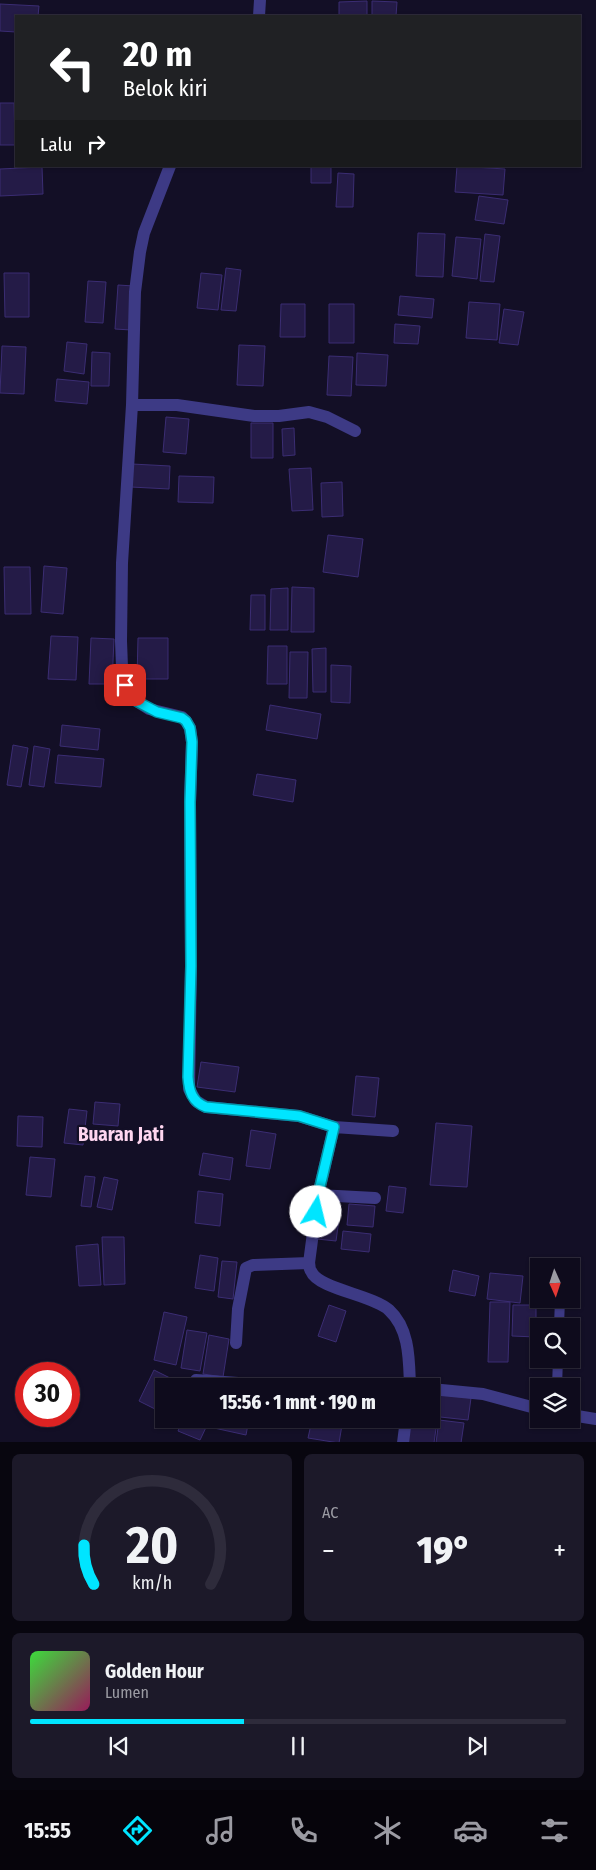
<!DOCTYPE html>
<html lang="id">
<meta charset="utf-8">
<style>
:root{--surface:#0e0b1c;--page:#1c1929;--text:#f1f3f6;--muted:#9b9ba3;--line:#2e2b3b;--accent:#00e5ff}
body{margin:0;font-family:"Fira Sans Condensed",sans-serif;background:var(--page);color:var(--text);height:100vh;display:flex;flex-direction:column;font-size:19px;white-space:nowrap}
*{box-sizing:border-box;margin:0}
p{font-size:16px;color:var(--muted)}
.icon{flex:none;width:28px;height:28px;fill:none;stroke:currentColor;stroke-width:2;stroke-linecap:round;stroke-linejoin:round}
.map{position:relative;height:1442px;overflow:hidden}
.side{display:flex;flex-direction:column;gap:12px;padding:12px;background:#08060f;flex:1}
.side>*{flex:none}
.top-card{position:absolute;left:15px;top:15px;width:566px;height:152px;border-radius:0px;box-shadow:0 1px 4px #0004,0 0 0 1px var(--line);background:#202124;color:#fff;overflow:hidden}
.needle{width:32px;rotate:177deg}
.tools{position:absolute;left:530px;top:1258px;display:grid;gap:10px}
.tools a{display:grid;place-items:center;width:50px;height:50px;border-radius:0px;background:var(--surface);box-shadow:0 1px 4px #0004,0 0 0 1px var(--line);font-size:25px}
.speed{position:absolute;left:15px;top:1362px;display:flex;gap:10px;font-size:25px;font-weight:700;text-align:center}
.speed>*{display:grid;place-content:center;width:65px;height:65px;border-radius:50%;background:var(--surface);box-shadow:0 1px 4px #0004,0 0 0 1px var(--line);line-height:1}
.speed .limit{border:8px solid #d22;background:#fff;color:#111}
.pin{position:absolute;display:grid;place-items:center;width:42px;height:42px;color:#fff;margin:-21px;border-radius:10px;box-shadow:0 2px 8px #0006}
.me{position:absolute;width:55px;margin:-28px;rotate:9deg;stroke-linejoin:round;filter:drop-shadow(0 0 4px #0008)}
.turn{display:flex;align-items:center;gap:18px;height:105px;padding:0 25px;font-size:22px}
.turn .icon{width:65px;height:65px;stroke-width:2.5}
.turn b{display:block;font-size:35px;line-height:42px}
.then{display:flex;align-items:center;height:48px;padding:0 25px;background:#0003;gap:10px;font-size:19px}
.big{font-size:38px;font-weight:800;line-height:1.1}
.side .card{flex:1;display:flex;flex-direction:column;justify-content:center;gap:8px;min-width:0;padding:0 18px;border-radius:8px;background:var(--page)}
.side .dial{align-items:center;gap:0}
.dial svg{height:130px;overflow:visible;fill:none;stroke:var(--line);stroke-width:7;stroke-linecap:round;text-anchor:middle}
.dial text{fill:var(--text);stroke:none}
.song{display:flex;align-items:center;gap:15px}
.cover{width:60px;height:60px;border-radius:8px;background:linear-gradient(135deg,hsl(120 70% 55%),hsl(330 70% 35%))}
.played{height:5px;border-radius:2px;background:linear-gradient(90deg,var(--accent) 40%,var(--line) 40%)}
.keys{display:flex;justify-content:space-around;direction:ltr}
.heat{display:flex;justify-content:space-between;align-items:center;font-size:28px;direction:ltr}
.side .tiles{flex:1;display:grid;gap:12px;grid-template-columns:1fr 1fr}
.card:last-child{grid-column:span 2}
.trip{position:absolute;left:155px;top:1378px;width:285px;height:50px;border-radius:0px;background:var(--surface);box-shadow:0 1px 4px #0004,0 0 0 1px var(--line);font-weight:800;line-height:50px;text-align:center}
.tab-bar{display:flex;height:80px;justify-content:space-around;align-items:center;background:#06040b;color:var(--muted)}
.tab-bar .icon{width:35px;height:35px}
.tab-bar .on{color:var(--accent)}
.tab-bar b{font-size:22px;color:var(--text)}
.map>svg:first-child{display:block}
</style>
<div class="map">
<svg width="596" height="1443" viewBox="0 0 596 1443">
<rect width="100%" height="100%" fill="#130f26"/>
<!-- building -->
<path fill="#241b47" stroke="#3b2d73" d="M367 1V16H339V2Z
M372 1 397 2 396 16H372Z
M0 4 39 6 38 16H16V32L0 31Z
M0 103H14L15 145H0Z
M311 166H331V183H311Z
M457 166 505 169 503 195 455 192Z
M42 167 43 194 0 196V169Z
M338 173 354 174 353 207H336Z
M479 196 508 200 504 224 475 220Z
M418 233 445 234 443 277 416 276Z
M485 234 500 236 494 282 480 281Z
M456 237 481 239 477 279 452 276Z
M226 268 241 270 236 311 221 310Z
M4 273H29V317H5Z
M201 273 222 275 218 310 197 308Z
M88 281 106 282 103 323 85 322Z
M118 285 134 286 131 330 115 329Z
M400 296 434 299 432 318 398 315Z
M469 302 500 304 497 340 466 338Z
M281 304H305V337H280Z
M329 304H354V343H329Z
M504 309 524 312 518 345 499 343Z
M395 324 420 326 418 344 394 343Z
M67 342 87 344 84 374 64 371Z
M239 345 265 346 263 386 237 385Z
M2 346 26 347 24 394 0 393Z
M92 352 110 353 109 386H91Z
M357 353 388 355 386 386 356 385Z
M329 356 353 357 351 396 327 395Z
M57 379 89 382 87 404 55 401Z
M166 417 189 419 186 454 163 452Z
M251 423H273V458H251Z
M294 428 295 455 283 456 282 429Z
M132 464 170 466 169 489 131 487Z
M311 468 313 510 292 511 289 469Z
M179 476 214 477 213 503 178 502Z
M342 482 343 516 322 517 321 483Z
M328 535 363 539 358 577 323 572Z
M44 566 67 568 63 614 41 612Z
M4 567H30L31 614H5Z
M292 587 314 588V632H291Z
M288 588V630H270L271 589Z
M251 595H265V630H250Z
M51 636 78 637 76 680 48 679Z
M91 638 114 639 112 684H89Z
M138 638H168V679H137Z
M268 646H287V684H267Z
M326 648V692H313L312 649Z
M290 652H308L307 698H289Z
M331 665 351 666 350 703 331 702Z
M270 705 321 714 317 739 266 730Z
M62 725 100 729 98 750 60 746Z
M13 745 28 748 21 787 7 785Z
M34 746 50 749 44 787 29 785Z
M58 755 104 759 101 787 55 783Z
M257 774 296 780 293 802 253 795Z
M201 1062 239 1067 235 1092 197 1087Z
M356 1076 379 1078 375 1117 352 1115Z
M95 1102 120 1104 118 1126 93 1124Z
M69 1109 87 1111 83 1145 64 1143Z
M18 1116 43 1117 42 1147 17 1146Z
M436 1123 472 1126 467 1187 430 1185Z
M251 1130 276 1134 270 1169 246 1166Z
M203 1153 233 1158 230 1180 199 1175Z
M30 1157 55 1159 51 1197 26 1195Z
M85 1176 95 1177 91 1207 81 1206Z
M104 1177 118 1180 112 1210 97 1207Z
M389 1186 406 1188 403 1213 386 1211Z
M198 1191 223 1194 220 1226 195 1223Z
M349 1204 375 1206 373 1227 347 1225Z
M321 1210 340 1212 336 1241 317 1239Z
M343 1231 371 1234 369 1252 341 1249Z
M102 1237H124L125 1284 104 1285Z
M98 1244 101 1285 79 1286 76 1246Z
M200 1255 218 1258 214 1291 195 1288Z
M222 1261 237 1262 233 1299 218 1297Z
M453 1270 479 1276 475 1296 449 1291Z
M490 1273 523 1276 520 1303 487 1299Z
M490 1302H510L508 1362H488Z
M329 1305 346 1311 336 1342 318 1336Z
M513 1305H536V1337L512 1336Z
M164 1312 187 1317 176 1365 154 1360Z
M187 1330 207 1333 200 1371 181 1368Z
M209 1335 229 1339 223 1377 203 1374Z
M154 1370 176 1381 173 1386H164V1406L161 1412 139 1401Z
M433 1394 471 1398 468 1420 431 1416Z
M183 1419H210L200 1440 178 1431Z
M216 1419H249L246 1435 214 1428Z
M320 1419H349L348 1424Z
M359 1419H386V1423Z
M409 1419 437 1421 434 1443H406Z
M312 1420 342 1425 339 1443 308 1438Z
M439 1420 464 1423 461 1443H436Z"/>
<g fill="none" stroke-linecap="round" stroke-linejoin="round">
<!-- lane -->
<path stroke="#3d3a85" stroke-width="10" d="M559 1326 560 1299
M557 1386 558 1359"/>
<!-- street -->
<path stroke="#3d3a85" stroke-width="12" d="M259 16 260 0
M170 166 144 233 140 252 135 292 132 405 122 563 121 641 122 667 125 685 130 697 149 709 182 717 186 721 190 728 192 742 190 803 191 967 189 1089 196 1101 206 1107 299 1116 334 1127 393 1131
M132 405H177L254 416H279L309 412 327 417 355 431
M334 1127 318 1195 309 1263C310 1266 309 1269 311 1271 318 1289 373 1295 389 1310 410 1329 409 1361 410 1386
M318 1195 375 1198
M236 1343 238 1309 246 1268 253 1265 309 1263
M196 1380 282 1386
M431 1389 483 1394 539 1409
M571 1415 596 1419
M403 1443 406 1419"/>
</g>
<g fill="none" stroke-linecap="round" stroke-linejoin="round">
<!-- route casing -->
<g stroke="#0095a6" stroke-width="12">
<path id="route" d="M125 685 130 697 138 702 157 712 182 718 186 721 190 728 192 742 190 802 191 966 188 1077C189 1091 192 1102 206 1107L299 1116 334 1127 318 1195 316 1212"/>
</g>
<!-- route -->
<use href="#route" stroke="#00e5ff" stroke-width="9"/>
</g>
<g text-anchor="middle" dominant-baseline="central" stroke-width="4.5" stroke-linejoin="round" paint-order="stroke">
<!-- quarter labels -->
<g font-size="19" font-weight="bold" fill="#ffd6f0" stroke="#130f26">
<text x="121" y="1134">Buaran Jati</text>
</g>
</g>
</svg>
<div class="tools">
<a><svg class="needle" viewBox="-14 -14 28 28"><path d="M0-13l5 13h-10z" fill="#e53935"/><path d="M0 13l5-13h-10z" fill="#9b9ba3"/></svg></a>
<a><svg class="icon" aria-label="search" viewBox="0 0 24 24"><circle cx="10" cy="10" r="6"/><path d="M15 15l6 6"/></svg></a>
<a><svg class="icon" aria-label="layers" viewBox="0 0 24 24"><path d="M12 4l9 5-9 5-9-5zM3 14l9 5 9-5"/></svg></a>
</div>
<div class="speed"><div class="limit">30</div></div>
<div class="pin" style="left:125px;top:685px;background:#d93025"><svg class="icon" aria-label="arrive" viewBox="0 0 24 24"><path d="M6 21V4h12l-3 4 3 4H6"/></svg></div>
<svg class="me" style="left:316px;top:1212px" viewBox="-20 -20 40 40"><circle r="19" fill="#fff"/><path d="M0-13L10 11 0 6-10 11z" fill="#00e5ff"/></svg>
<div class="trip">15:56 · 1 mnt · 190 m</div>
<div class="top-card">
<div class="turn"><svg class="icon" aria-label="left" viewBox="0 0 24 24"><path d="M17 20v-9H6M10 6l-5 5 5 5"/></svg><div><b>20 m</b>Belok kiri</div></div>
<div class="then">Lalu<svg class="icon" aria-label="right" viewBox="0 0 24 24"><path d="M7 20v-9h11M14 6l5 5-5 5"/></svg></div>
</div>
</div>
<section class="side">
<div class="tiles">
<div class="card dial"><svg viewBox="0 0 100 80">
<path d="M14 69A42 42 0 1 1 86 69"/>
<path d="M14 69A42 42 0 0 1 8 45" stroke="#00e5ff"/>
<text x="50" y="56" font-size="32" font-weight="700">20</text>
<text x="50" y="72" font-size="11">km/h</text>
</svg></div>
<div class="card"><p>AC</p>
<div class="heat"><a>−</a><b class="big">19°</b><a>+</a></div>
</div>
<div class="card">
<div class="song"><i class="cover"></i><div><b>Golden Hour</b><p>Lumen</p></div></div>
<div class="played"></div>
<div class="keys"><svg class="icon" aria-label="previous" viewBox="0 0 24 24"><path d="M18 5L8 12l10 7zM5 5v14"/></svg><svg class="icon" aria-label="pause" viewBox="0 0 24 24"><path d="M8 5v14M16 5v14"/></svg><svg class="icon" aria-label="next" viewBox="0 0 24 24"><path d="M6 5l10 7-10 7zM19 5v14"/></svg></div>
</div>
</div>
</section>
<nav class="tab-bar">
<b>15:55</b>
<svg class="icon on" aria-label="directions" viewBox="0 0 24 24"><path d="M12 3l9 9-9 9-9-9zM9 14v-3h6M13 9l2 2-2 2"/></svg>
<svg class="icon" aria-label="music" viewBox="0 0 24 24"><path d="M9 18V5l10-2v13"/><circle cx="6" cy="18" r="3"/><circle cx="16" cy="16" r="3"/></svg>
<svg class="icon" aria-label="phone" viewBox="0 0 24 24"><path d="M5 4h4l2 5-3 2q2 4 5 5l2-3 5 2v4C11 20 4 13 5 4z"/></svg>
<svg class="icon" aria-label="climate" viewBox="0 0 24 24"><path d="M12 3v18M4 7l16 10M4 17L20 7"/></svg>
<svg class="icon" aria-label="car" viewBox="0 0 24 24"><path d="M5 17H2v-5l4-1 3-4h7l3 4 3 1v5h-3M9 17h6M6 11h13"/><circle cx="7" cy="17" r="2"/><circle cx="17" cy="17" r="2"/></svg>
<svg class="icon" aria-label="filters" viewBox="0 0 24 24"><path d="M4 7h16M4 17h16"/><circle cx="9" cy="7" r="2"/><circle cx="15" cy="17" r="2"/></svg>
</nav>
